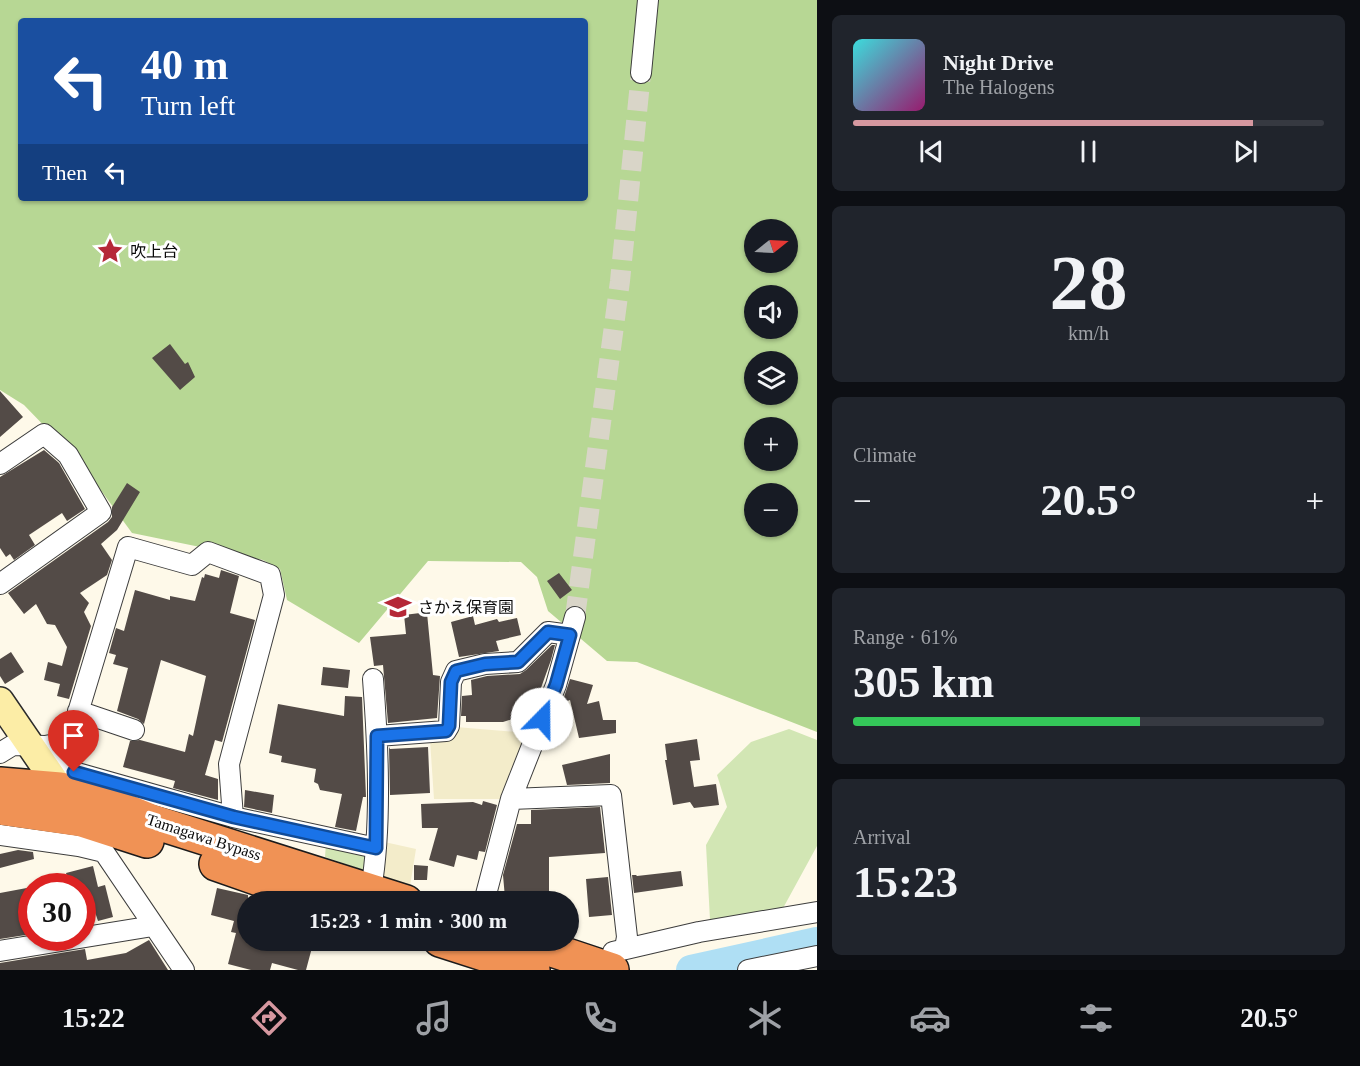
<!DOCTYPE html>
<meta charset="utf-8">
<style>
:root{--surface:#171b24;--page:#20242c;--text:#f1f3f6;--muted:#9ea1a6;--line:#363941;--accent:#d698a0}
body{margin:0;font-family:"Times New Roman","Noto Sans JP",serif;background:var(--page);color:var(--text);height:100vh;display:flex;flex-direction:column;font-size:22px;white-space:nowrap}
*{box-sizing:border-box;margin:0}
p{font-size:20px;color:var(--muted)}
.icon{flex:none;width:33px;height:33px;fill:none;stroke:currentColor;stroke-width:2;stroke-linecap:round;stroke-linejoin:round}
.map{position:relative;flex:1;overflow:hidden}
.drawer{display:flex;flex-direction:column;gap:15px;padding:15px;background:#0d0f14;width:543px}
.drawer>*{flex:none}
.banner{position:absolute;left:18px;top:18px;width:570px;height:183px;border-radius:6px;box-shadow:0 2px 4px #0004;background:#1a4fa0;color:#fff;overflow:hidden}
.needle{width:39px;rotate:72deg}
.buttons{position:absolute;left:744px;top:219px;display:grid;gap:12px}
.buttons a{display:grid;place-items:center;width:54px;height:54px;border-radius:50%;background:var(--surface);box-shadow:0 2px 4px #0004;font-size:30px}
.speed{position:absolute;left:18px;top:873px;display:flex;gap:12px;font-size:30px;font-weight:700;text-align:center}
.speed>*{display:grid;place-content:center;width:78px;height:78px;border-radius:50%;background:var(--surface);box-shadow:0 2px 4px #0004;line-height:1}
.speed .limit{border:9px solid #d22;background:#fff;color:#111}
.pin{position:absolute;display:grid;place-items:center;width:51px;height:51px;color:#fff;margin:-62px -26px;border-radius:50% 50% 50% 0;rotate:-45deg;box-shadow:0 0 6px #0007}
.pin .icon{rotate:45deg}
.me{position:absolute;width:66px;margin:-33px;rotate:22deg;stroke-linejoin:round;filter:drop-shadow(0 0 4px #0008)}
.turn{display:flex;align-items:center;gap:21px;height:126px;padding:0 24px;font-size:27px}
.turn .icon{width:78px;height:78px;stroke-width:2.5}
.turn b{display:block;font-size:42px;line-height:51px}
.then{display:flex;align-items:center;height:57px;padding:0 24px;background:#0003;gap:12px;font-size:22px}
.big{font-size:45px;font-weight:700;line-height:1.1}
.drawer .tile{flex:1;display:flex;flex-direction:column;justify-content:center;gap:9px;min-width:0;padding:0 21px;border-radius:9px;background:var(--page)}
.drawer .dial{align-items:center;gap:0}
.dial b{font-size:78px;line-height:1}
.song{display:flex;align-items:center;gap:18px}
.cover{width:72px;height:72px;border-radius:9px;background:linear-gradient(135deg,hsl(180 70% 55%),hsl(320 70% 35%))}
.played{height:6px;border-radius:3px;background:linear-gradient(90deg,var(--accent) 85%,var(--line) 85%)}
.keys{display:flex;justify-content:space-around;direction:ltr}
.heat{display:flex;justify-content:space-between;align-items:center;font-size:33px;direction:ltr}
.charge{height:9px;border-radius:4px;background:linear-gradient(90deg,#34c759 61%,var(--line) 0)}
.trip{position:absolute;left:237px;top:891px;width:342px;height:60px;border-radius:30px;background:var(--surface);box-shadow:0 2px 4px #0004;font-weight:700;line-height:60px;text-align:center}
.tab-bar{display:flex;height:96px;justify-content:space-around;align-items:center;background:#090b0e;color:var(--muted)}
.tab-bar .icon{width:42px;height:42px}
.tab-bar .selected{color:var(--accent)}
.tab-bar b{font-size:27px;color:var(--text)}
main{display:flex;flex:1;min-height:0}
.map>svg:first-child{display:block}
</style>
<main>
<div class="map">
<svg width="817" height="970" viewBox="0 0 817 970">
<rect width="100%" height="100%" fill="#fef9e9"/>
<!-- farmland -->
<path fill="#f3ecca" d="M456 727 530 733 506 799H434L430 740Z
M380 841 416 849 410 886 377 874Z"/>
<!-- green -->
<path fill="#d2e6b4" d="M789 729 817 740V846L782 910 710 920 706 845 727 807 717 775 751 742Z
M326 843 370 852 366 871 325 857Z"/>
<!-- forest -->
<path fill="#b7d794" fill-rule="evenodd" d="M0 0H817V732L637 662 607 661 548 611 537 577 521 562 428 561 359 643 287 600 280 569 263 560 132 533 84 467 24 405 0 390ZM21 21H585V198H21ZM754 230H788V262H754ZM754 296H788V328H754ZM754 362H788V394H754ZM754 428H788V460H754ZM754 494H788V526H754Z"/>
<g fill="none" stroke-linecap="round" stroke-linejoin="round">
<!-- river -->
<path stroke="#afdff4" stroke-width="30" d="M691 970 817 942"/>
</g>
<!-- building -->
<path fill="#534b47" d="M170 344 185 364 188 362 195 377 180 390 152 358Z
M0 391 23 417 0 437Z
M44 450 59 463 85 509 67 521 62 513 29 535 35 545 14 560 10 554 6 557 0 548V477Z
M127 483 140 492 117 530 101 544 112 560 107 575 80 593 89 603 84 612 91 626 69 699 57 696 60 684 44 680 48 662 62 666 67 647 55 625 47 624 36 604 24 614 8 593 108 522 112 517V507Z
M221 570 239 576 230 613 255 620 222 742 215 740 205 775 218 779V800L173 788 175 781 123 767 130 741 140 740 185 752 189 734 193 736 206 676 161 660 144 724 138 719 117 711 128 668 113 664 116 655 109 653 116 628 124 631 135 590 170 600V596L195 601 202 577 204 578 205 574 219 578Z
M559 573 572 590 560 599 547 581Z
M420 613 421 615 427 613 433 675 440 676 437 718 388 723 383 665 374 666 370 637 406 634 404 615Z
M473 616 475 625 497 619 499 622 517 618 521 635 496 641 499 651 459 657 451 622Z
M552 645H555L551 660 532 713 503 722H466V716H461L462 696 472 695 471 680 487 676 520 674 526 670Z
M11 652 24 672 5 684 0 676V659Z
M323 667 350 670 348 688 321 685Z
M570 679 593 685 587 704 599 701 603 720H616V733L579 738 570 700 562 703Z
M345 696 362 697 366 797H363L356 831 335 827 342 794 320 790 318 784 314 782 316 769 281 762 282 756 269 753 278 704 344 716Z
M697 739 700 760 690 761 694 787 716 784 719 805 694 808 690 802 673 805 665 760H667L665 744Z
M389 747 390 749 428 747 430 793 390 795Z
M610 754V783L567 785 562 765Z
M245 790 274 795 272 813 244 807Z
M483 801 497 805 485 852 479 851 477 860 457 855 454 867 429 860 438 828H422L421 804 473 802 482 805Z
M600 807 605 853 549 857V902H512V898H505L503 875 517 824H531V810Z
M18 850 33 852 34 859 0 868V854Z
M414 865 428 866 427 880H414Z
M93 866 98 887 105 885 113 917 98 921 95 912 82 915V886H70L66 873Z
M681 871 683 886 634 893 632 875H636L637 876Z
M608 877 612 915 589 917 586 879Z
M32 887V934L0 939V893Z
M217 888 248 895V942L282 951 285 940H314L306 970H298L272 963 270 970H251L228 964 236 933 231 932 234 921 211 915Z
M149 940 168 970H0V963L85 949 87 960 126 953Z"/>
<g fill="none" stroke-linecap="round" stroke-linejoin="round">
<!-- street-tunnel -->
<path stroke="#d9d5c8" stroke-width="20" stroke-dasharray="20 10" stroke-linecap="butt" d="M575 617 620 281 641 73"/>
<!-- street casing -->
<g stroke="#3d3d3d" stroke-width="22">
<path id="street" d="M641 73 648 0
M0 464 44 434 68 455 101 512 0 584
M78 711 134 730
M377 736 446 731 449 726 451 682 456 671 485 664 518 662 548 632 570 635
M61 743 62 758 74 772 233 817 376 848
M0 753 13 745 45 746 61 743 73 729 128 547 192 565 208 552 270 575 274 595 229 764 233 817
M511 799 611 795 627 937 625 948
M83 821 184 970
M0 835 79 846 104 852
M371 890C382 824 378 745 373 679
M484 902 511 799 556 685 575 617
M0 951 153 926
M613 952 699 932 817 912
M748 970 817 956"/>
</g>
<!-- secondary casing -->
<g stroke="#2c2c2c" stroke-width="30">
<path id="secondary" d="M0 701 69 802"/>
</g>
<!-- highway casing -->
<g stroke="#1b1b1b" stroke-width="36">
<path id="highway" d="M0 784 60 789 100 800 151 821 406 902
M0 808 82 820 147 841
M216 864 325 902
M440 940 533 970
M522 940 612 970"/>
</g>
<!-- street -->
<use href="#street" stroke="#fff" stroke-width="20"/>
<!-- secondary -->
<use href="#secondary" stroke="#fceda6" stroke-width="27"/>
<!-- highway -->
<use href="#highway" stroke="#f09255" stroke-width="33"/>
</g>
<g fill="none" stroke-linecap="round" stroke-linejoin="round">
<!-- route casing -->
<g stroke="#114b97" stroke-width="15">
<path id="route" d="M74 772 234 817 376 848 377 736 446 731 449 726 451 682 456 671 485 664 518 662 548 632 570 635 556 685 542 719"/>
</g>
<!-- route -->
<use href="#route" stroke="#1a73e8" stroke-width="10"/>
</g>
<!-- icons -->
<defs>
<g id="sight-bare" transform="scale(2.07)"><path d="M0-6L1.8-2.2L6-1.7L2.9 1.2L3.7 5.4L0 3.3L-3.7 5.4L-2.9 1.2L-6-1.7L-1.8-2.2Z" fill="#b52838" stroke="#fff" stroke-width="2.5" paint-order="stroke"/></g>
<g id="school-bare" transform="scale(2.07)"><path d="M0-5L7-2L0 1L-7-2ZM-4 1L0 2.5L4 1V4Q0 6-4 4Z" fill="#b52838" stroke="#fff" stroke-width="2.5" paint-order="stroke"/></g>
</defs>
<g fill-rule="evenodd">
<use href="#sight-bare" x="110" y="251"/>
<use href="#school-bare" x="398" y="607"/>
</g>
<g text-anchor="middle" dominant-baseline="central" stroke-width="6" stroke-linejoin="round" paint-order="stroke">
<!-- poi labels -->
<g font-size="16" fill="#0a0a0a" stroke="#fff" text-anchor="start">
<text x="130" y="251">吹上台</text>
<text x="418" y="607">さかえ保育園</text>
</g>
<!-- street labels -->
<g font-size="16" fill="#0a0a0a" stroke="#fff">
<text transform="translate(204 837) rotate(18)">Tamagawa Bypass</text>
</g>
</g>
</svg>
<div class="buttons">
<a><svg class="needle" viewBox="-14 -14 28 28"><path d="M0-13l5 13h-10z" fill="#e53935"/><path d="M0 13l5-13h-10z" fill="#9ea1a6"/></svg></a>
<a><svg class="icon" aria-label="sound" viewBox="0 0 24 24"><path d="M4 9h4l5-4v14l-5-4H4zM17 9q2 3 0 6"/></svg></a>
<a><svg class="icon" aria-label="layers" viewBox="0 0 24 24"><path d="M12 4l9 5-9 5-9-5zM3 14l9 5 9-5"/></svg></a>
<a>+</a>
<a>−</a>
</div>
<div class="speed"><div class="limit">30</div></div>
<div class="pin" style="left:74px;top:772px;background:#d93025"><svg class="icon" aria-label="arrive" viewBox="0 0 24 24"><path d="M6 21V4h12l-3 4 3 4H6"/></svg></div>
<svg class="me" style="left:542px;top:719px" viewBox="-20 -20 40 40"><circle r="19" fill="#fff"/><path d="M0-13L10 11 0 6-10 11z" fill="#1a73e8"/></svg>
<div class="trip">15:23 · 1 min · 300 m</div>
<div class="banner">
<div class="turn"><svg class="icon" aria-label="left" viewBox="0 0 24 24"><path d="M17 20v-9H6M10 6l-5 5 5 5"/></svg><div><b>40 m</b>Turn left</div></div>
<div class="then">Then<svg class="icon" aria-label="left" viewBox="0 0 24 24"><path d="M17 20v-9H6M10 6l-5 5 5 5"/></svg></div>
</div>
</div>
<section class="drawer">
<div class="tile">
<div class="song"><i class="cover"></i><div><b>Night Drive</b><p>The Halogens</p></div></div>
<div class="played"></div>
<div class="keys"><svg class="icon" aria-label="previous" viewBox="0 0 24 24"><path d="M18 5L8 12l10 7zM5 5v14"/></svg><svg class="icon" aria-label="pause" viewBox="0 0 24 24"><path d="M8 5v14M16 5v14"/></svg><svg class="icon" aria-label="next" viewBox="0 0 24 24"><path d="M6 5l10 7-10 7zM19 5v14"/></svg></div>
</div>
<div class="tile dial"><b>28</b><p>km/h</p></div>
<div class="tile"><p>Climate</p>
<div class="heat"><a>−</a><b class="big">20.5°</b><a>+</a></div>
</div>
<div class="tile"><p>Range · 61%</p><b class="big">305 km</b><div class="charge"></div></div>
<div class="tile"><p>Arrival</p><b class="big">15:23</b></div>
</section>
</main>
<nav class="tab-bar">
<b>15:22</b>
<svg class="icon selected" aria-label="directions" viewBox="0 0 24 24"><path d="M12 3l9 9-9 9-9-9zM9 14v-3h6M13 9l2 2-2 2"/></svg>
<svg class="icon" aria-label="music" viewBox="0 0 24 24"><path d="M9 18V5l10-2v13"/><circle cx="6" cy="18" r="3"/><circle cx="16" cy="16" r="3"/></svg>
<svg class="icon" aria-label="phone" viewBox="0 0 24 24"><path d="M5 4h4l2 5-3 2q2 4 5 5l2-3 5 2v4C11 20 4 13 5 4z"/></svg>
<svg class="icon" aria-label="climate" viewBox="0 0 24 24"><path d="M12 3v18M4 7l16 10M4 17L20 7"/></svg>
<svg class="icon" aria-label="car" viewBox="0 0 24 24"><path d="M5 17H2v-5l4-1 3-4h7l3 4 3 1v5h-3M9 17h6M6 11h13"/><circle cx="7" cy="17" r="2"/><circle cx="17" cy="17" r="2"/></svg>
<svg class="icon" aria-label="filters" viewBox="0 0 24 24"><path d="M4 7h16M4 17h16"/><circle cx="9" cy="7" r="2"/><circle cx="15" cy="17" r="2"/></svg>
<b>20.5°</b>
</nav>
